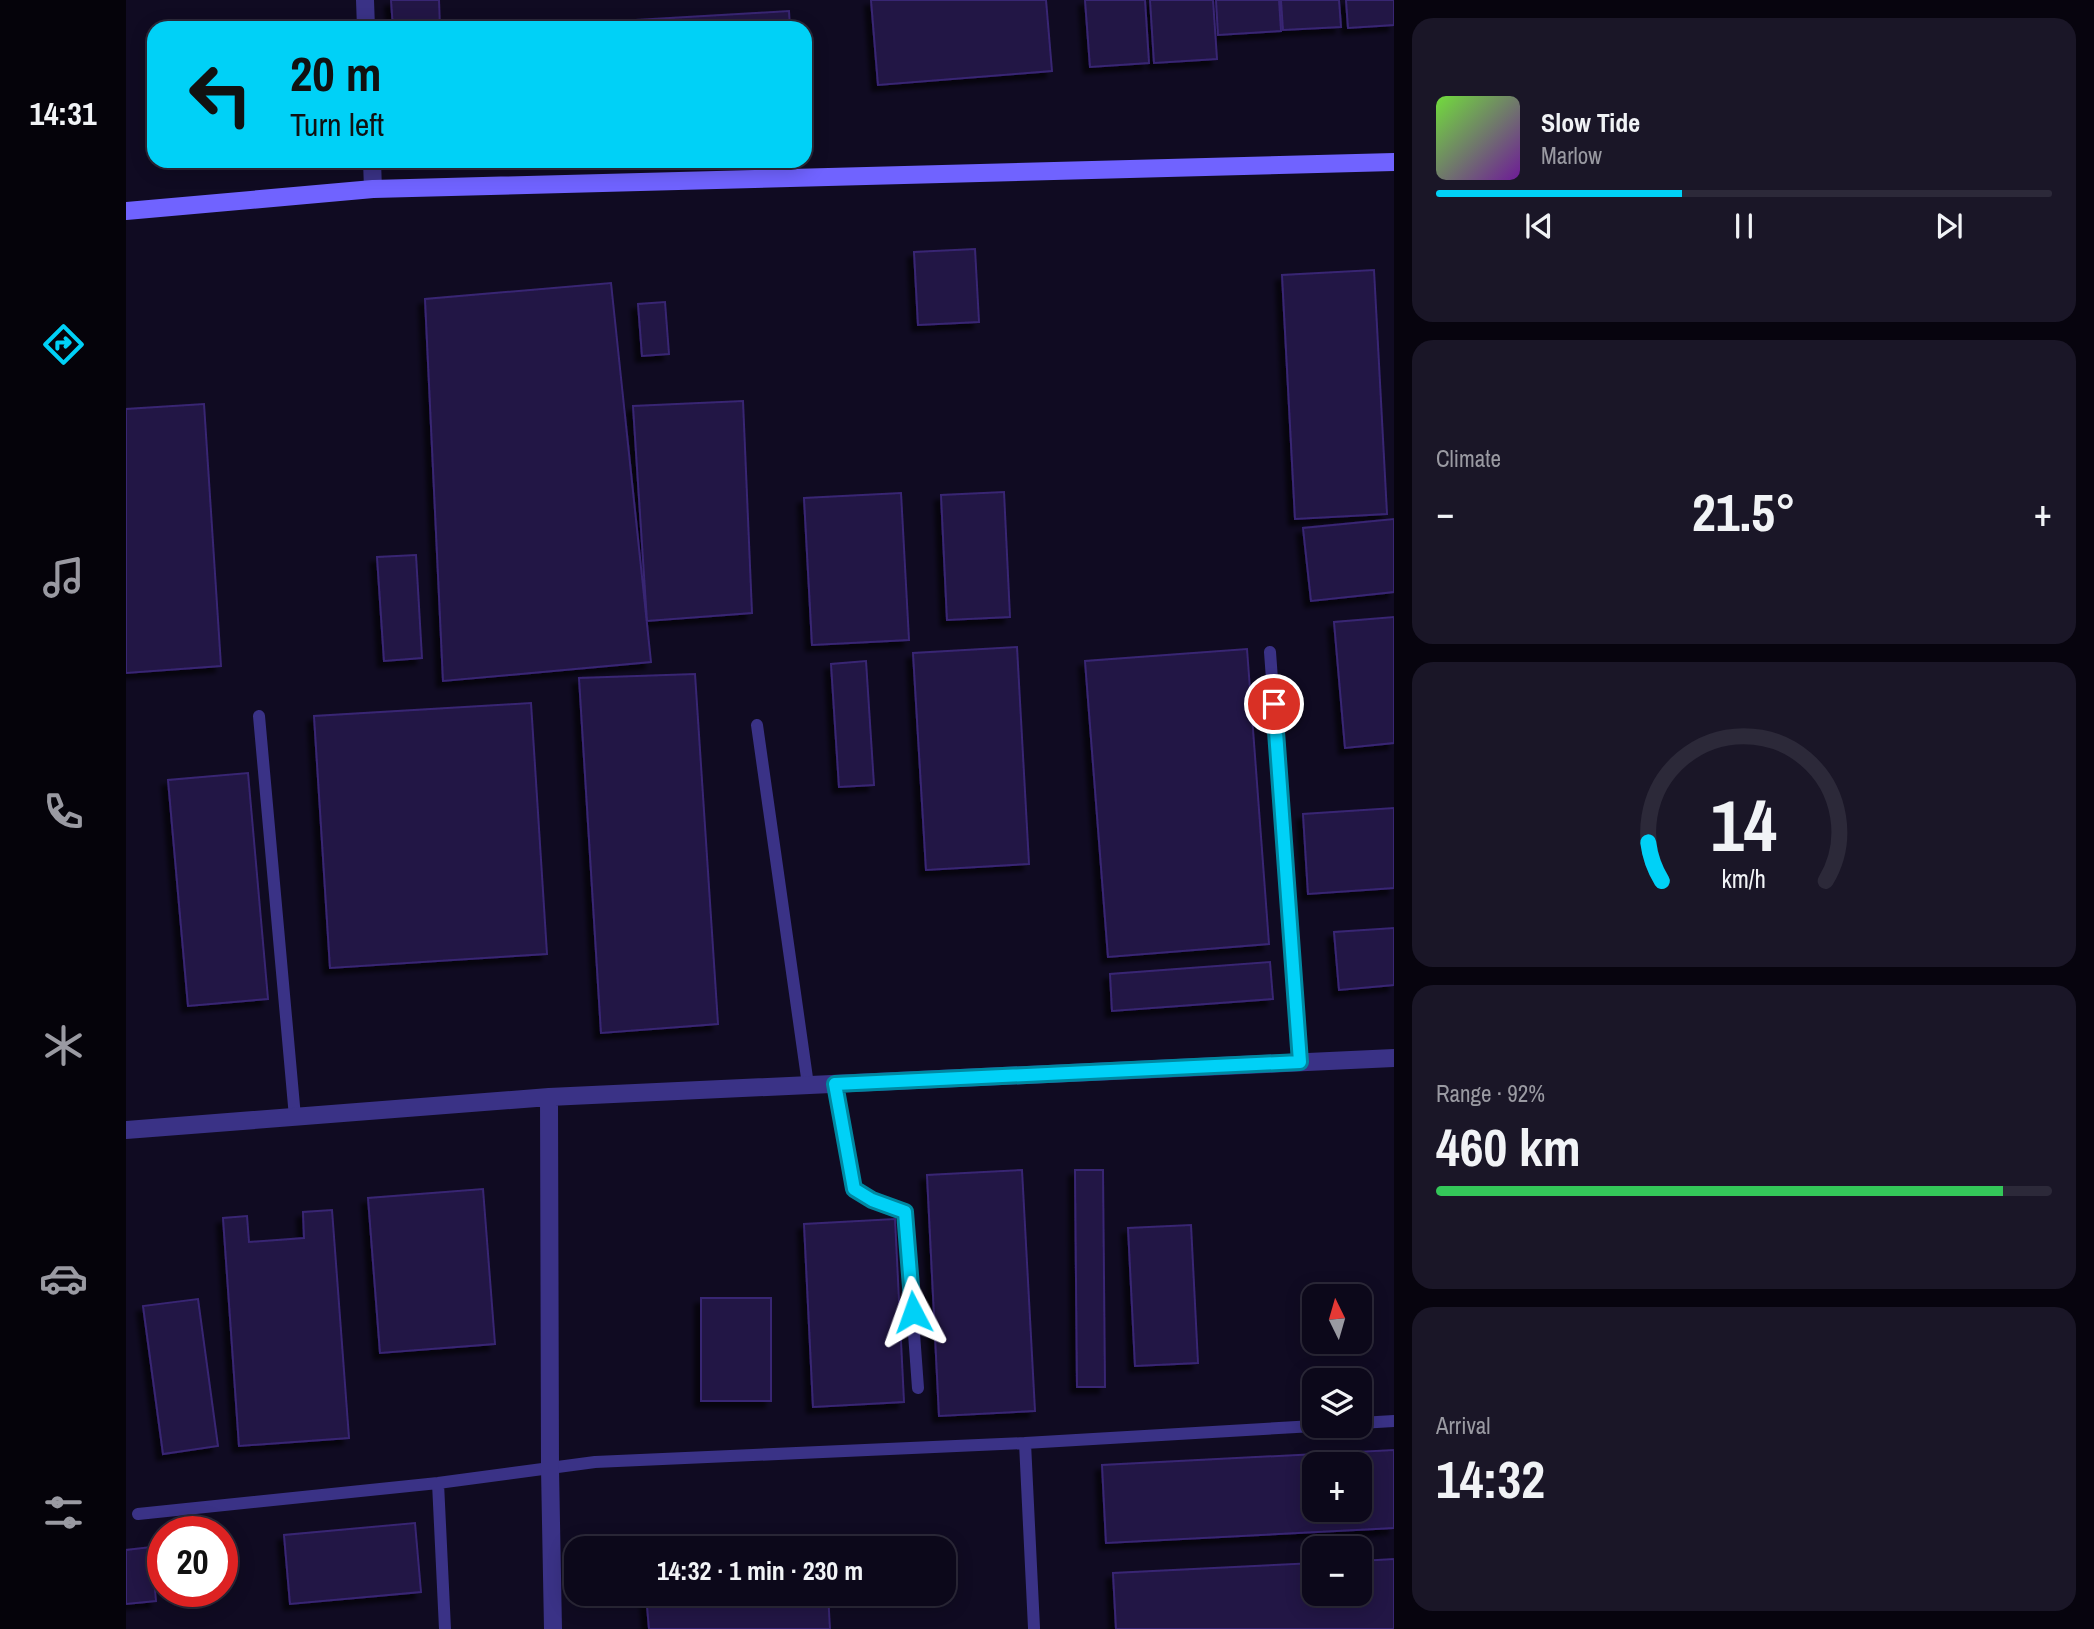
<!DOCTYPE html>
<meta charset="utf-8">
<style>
:root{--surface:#0c081a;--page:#1a1627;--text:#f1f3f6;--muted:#9a9aa2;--line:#2c2939;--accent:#00d1f7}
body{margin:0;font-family:"Archivo Narrow",sans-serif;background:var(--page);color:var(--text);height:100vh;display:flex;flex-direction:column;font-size:26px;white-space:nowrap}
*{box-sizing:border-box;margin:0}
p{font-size:23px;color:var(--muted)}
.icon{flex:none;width:38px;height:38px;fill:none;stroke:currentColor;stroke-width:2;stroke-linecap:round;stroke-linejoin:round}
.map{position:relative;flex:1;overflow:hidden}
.panel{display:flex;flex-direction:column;gap:18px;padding:18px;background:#07040e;width:700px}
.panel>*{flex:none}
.guide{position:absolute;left:21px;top:21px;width:665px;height:147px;border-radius:21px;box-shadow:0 4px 18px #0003,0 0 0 2px var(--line);background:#00d1f7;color:#111;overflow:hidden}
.needle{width:46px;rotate:355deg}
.tools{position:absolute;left:1176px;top:1284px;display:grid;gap:14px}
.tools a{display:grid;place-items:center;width:70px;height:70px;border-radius:14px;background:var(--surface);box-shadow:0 4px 18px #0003,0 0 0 2px var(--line);font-size:35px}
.speed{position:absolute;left:21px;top:1516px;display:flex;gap:14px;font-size:35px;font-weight:700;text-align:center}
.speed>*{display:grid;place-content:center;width:91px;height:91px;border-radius:50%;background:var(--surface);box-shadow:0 4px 18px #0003,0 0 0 2px var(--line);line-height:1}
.speed .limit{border:10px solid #d22;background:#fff;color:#111}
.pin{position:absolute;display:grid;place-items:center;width:60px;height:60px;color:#fff;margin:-30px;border:4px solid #fff;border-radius:50%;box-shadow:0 2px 7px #0007}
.me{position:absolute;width:77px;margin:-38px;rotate:356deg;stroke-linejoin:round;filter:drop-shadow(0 0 5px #0008)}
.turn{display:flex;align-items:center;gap:24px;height:147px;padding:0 28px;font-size:32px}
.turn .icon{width:91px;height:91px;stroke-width:2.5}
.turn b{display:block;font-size:49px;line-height:60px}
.big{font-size:52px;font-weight:800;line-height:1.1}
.panel .card{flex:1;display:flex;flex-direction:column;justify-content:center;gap:10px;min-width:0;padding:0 24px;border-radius:21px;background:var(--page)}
.panel .dial{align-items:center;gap:0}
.dial svg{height:182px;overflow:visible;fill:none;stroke:var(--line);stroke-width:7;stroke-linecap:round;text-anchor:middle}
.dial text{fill:var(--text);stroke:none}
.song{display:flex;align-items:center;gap:21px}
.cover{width:84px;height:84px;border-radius:10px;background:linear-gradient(135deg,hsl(100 70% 55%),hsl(280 70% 35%))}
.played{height:7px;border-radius:4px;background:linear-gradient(90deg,var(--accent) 40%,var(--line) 40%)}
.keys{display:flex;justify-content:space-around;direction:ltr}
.heat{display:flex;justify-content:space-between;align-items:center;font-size:38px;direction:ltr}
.charge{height:10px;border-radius:5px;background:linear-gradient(90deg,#34c759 92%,var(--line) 0)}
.trip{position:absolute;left:438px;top:1536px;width:392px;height:70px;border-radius:21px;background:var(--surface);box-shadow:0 4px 18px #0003,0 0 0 2px var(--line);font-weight:800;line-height:70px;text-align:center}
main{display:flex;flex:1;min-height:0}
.tabs{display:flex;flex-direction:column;width:126px;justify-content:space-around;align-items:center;background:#05030a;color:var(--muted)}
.tabs .icon{width:49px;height:49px}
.tabs .on{color:var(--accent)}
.tabs b{font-size:32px;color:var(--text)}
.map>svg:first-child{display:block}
</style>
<main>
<nav class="tabs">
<b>14:31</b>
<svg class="icon on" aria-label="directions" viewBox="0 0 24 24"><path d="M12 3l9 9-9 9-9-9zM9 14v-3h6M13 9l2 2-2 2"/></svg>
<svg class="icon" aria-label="music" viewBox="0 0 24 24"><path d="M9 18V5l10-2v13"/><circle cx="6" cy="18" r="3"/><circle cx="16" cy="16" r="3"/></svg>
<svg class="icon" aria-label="phone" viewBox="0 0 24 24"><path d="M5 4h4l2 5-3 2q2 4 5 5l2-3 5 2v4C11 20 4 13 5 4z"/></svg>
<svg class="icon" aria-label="climate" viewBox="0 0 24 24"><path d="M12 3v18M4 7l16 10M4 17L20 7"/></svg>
<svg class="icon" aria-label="car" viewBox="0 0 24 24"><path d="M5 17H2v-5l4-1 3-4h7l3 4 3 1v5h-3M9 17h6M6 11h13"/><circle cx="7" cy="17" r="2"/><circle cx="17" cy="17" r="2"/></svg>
<svg class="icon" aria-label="filters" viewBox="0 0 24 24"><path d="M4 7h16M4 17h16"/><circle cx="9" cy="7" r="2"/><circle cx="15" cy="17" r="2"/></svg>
</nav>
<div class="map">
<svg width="1268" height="1629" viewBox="0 0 1268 1629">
<defs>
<filter id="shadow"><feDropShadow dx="-6" dy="6" stdDeviation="2" flood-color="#0009"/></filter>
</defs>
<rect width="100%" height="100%" fill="#100b22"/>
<!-- building -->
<path fill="#221645" stroke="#392573" stroke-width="2" fill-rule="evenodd" filter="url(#shadow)" d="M265 0H313L314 28H267Z
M745 0H920L926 71 752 85Z
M959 0H1019L1023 63 964 67Z
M1024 0H1087L1091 59 1028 63Z
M1090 0H1153L1155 31 1092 35Z
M1155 0H1213L1215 27 1157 30Z
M1220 0H1268V25L1222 28Z
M663 11 664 28H510V20Z
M849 249 853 322 792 325 788 252Z
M1248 270 1261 514 1169 519 1156 275Z
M485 283 525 662 317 681 299 299Z
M539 302 543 354 516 356 512 304Z
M617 401 626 613 521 621 507 406Z
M78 404 95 666 0 673V409Z
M878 492 884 617 821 620 815 495Z
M775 493 783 640 686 645 678 498Z
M1268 519V592L1185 601 1177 528Z
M290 555 296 658 258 661 251 557Z
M1268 617V743L1219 748 1208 622Z
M891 647 903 864 800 870 787 653Z
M1121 649 1143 944 982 957 959 661Z
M740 661 748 785 713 787 705 664Z
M569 674 592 1024 475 1033 453 678Z
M405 703 421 954 204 968 188 716Z
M122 773 142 999 62 1006 42 780Z
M1268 808V888L1182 894 1177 814Z
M1268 928V985L1213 990 1208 932Z
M1144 962 1147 999 986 1011 984 974Z
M896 1170 909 1411 813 1416 801 1175Z
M949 1170H977L979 1387H951Z
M357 1189 369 1344 254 1353 242 1198Z
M206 1210 223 1438 113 1446 97 1218 121 1216 123 1242 178 1238 177 1212Z
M769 1219 778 1402 687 1407 678 1224Z
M1065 1225 1072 1363 1009 1366 1002 1228Z
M575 1298H645V1401H575Z
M72 1299 92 1446 37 1454 17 1306Z
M1268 1450V1528L980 1543 976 1465ZM1188 1465H1234V1510H1188Z
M289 1523 295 1592 164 1604 158 1535Z
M25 1547 30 1601 0 1604V1550Z
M1268 1559V1629H990L987 1573 1188 1563V1594H1234V1561Z
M520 1594H702L704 1629H523Z"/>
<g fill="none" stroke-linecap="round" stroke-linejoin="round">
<!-- lane -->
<path stroke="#3a3286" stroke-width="12" d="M1144 652 1174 1062
M133 716 169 1117
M631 725 682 1085
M709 1084 728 1189 746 1200 779 1211 792 1388
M1234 1423 1268 1421
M899 1443 908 1628
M312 1483 319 1629
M12 1514 312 1483 469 1462 899 1443 1188 1426"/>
<!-- street -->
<path stroke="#3a3286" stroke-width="18" d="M239 0 240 28
M246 161 247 189
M423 1097 424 1469 427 1629
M0 1130 423 1097 1268 1058"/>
<!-- secondary -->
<path stroke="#7063ff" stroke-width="18" d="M0 211 247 189 1268 162"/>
</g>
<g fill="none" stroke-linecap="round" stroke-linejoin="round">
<!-- route casing -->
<g stroke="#0088a1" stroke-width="18">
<path id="route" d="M787 1312 779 1212 746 1200 728 1189 709 1084 1174 1062 1148 704"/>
</g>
<!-- route -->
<use href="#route" stroke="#00d1f7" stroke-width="12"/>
</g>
</svg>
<div class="tools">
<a><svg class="needle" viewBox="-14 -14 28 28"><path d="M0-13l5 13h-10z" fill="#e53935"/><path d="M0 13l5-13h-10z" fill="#9a9aa2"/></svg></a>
<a><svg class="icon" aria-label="layers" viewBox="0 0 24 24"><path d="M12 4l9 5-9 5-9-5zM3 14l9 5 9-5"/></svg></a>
<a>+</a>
<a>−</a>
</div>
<div class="speed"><div class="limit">20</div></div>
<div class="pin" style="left:1148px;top:704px;background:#d93025"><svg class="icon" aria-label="arrive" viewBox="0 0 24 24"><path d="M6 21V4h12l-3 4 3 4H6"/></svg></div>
<svg class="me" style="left:787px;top:1312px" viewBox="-20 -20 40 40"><path d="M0-17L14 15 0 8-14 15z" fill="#00d1f7" stroke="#fff" stroke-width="4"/></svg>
<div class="trip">14:32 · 1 min · 230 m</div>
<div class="guide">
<div class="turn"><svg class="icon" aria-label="left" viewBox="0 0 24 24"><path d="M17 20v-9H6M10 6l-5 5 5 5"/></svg><div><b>20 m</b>Turn left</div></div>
</div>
</div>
<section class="panel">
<div class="card">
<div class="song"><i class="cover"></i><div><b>Slow Tide</b><p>Marlow</p></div></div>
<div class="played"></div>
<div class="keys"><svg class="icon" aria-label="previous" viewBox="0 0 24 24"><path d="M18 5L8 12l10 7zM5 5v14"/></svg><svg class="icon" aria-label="pause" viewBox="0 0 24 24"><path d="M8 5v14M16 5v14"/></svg><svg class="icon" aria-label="next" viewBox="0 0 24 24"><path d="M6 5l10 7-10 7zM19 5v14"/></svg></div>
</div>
<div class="card"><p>Climate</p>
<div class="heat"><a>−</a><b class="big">21.5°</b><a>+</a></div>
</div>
<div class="card dial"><svg viewBox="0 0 100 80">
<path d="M14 69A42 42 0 1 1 86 69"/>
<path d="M14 69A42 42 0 0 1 8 52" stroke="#00d1f7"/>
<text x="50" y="56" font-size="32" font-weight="700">14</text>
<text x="50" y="72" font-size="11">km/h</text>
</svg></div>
<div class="card"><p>Range · 92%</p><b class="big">460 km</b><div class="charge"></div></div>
<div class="card"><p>Arrival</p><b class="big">14:32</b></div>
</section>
</main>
